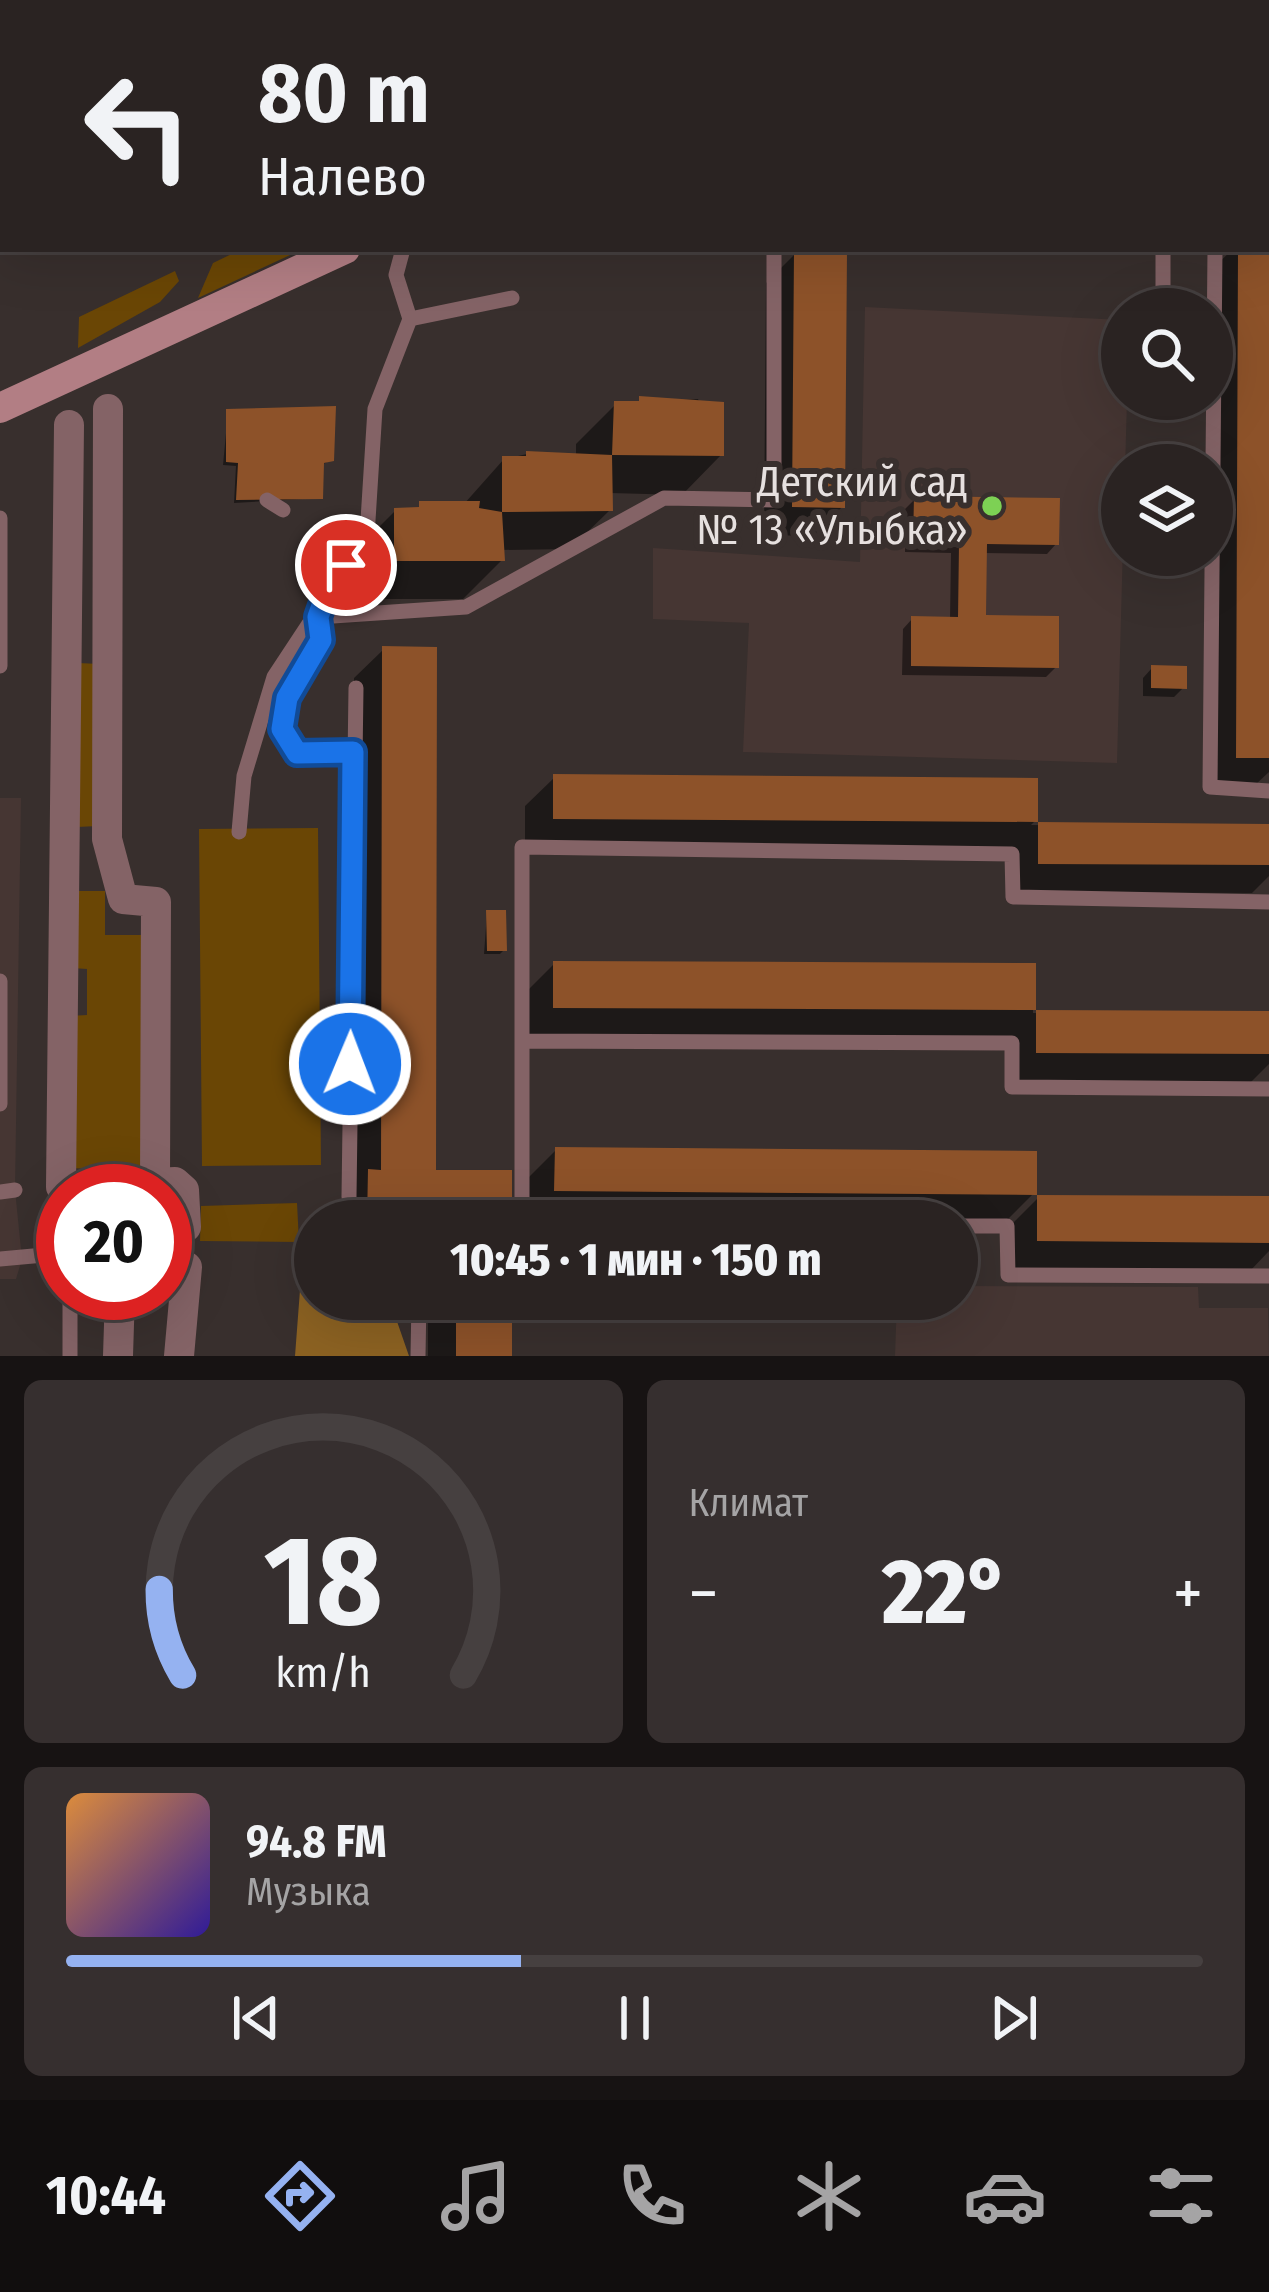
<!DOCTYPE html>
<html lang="ru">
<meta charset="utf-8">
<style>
:root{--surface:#2a2322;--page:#362f2f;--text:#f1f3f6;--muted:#a5a4a5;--line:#464040;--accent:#95b2f1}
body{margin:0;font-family:"Fira Sans Condensed",sans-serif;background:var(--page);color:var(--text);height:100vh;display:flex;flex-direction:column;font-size:45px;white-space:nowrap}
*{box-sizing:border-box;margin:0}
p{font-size:39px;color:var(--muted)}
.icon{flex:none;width:66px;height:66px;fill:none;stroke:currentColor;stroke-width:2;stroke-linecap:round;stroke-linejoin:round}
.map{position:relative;height:1356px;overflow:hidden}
.sheet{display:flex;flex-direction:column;gap:24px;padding:24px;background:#171313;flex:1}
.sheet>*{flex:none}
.hud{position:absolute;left:0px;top:0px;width:1269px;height:252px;box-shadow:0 12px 48px #0002,0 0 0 3px var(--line);background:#2a2322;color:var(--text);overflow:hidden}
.fabs{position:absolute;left:1101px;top:288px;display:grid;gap:24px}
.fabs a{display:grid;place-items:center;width:132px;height:132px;border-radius:50%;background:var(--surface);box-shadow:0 12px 48px #0002,0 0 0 3px var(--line);font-size:60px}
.speed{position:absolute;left:36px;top:1164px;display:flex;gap:24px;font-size:60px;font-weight:700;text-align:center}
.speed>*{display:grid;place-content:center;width:156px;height:156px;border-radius:50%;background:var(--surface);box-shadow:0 12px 48px #0002,0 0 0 3px var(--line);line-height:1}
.speed .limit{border:18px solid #d22;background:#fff;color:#111}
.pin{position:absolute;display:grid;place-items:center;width:102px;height:102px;color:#fff;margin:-51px;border:6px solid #fff;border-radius:50%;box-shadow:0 3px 12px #0007}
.me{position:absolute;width:132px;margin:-66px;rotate:1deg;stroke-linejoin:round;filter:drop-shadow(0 0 9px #0008)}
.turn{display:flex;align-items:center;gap:42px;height:252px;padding:0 60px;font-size:54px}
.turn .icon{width:156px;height:156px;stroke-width:2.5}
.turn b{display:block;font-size:84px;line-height:102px}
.big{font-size:90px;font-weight:800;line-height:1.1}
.sheet .tile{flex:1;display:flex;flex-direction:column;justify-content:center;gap:18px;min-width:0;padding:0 42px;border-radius:18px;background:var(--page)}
.sheet .dial{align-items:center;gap:0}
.dial svg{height:312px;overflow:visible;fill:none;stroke:var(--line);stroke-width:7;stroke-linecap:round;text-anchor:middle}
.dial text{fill:var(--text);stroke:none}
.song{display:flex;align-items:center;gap:36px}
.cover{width:144px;height:144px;border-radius:18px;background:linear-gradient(135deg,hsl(30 70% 55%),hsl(250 70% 35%))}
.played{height:12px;border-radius:6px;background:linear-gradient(90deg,var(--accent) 40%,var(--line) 40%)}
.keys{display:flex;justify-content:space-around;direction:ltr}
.heat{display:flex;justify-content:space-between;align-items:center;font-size:66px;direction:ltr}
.sheet .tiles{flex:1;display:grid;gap:24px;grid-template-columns:1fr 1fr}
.tile:last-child{grid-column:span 2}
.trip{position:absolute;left:294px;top:1200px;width:684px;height:120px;border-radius:60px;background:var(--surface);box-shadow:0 12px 48px #0002,0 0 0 3px var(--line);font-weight:800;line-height:120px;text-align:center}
.dock{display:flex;height:192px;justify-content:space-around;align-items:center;background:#110e0e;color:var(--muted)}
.dock .icon{width:84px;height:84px}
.dock .active{color:var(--accent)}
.dock b{font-size:54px;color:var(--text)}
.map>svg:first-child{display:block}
</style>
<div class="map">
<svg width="1269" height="1356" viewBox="0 0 1269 1356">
<rect width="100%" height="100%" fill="#382f2d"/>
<!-- built -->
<path fill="#463633" d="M865 307 1122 320V399H1127L1117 763 743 752 749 623 653 619V548L860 562Z
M0 798H21L15 1190 22 1259 16 1279H0Z
M957 1286 1198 1287 1199 1308H1268L1269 1356H895L897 1299H957Z"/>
<!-- green -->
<path fill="#6a4605" d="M242 249H303L198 298 213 263Z
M175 271 179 281 160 302 78 348 79 317Z
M78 663 100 664 98 826 77 827Z
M318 828 321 1165 202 1166 199 829Z
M71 891H105V935H145L149 1171 68 1168 69 1016 87 1015V969L72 968Z
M297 1203 299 1242 200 1241 201 1206Z"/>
<!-- forest -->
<path fill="#8c6222" d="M315 1282V1299L392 1307 409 1356H295L300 1290Z"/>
<!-- shadow -->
<path fill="#0007" d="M1266 101H1269V180H1266Z
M1266 242 1269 772 1254 786H1208L1210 271 1233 249H1266Z
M795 254 842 507 813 536 764 535 766 283Z
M698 399 721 455 682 495 610 493V510L570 549 501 550 502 560 463 599H356V550L395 511 464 504 504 459 527 454 576 456V444L616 404Z
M228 412 331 460 321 465 320 498 234 503 236 466 223 465Z
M915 499 1056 544 1047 554 984 553 983 618 1056 667 1046 677 902 675 903 629 912 619H950L951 553 905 552V509Z
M384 649 433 1173 509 1221H340V1202L353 1188 354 678Z
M1152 668 1184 687 1174 697 1143 696V678Z
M555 777 1035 821 1031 825 1269 827V876L1252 893 1010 892V854L525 846V806Z
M487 913 504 950 500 954H484Z
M554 964 1033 966V1013L1269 1014V1064L1251 1082 1008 1081V1038L525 1036V993Z
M556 1150 1034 1193 1005 1222 526 1219 527 1179Z
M1038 1198 1269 1199V1251L1250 1271 1009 1269V1227Z
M428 1299H509V1356H428Z"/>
<!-- building -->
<path fill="#8d5229" d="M1238 249H1269V758H1236Z
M794 251H847L845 508 792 507Z
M639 396 724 402V456L612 455 614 401H639Z
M336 406 334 461 324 463 323 499 236 500 238 463 226 462V409Z
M526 451 612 455 613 511 502 512V456H526Z
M914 496 1060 498 1059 545 987 544 986 615 1059 616V668L911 666V616L958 617 959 544H913Z
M419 501H480L479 508 502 512 505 561H394V508L419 507Z
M382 646 437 647 436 1170H512V1221H367L368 1169 381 1170Z
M1151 665 1187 666V689L1151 688Z
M553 774 1038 778V822L553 819Z
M1038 822 1269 824V865L1038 864Z
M486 910H506L507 951H487Z
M553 961 1036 963V1010L553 1008Z
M1036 1010 1269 1011V1054L1036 1053Z
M555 1147 1037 1151V1195L554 1191Z
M1037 1195 1269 1196V1243L1037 1241Z
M456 1299H512V1356H456Z"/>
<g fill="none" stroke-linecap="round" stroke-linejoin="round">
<!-- lane -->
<path stroke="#846366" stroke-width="15" d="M1266 183H1269
M1163 249V309
M1215 249 1210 787 1269 791
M410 319 512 298
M267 500 283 510
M318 617 466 607 664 498 774 500V249
M318 617C322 657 289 687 282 729L297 753 353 752
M0 666V518
M239 832 244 776 274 677 367 536 375 409 410 319 396 275 403 249
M0 981V1104
M522 1041 1012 1043V1087L1269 1089
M0 1192 15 1190
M349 1197 356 688
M522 1221V847L1012 854 1013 897 1269 902
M957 1226H1007L1008 1275 1269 1276
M0 1259 44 1255 63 1260
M70 1356V1293
M418 1356 419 1299"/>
<!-- street -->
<path stroke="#846366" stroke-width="30" d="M108 409 107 839 123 899 156 902 155 1183 175 1182 184 1190 186 1227
M69 425 61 1187 120 1191
M118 1356 120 1293
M179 1356 187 1267"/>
<!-- secondary -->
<path stroke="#b27e84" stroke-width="30" d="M1173 3 1211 0
M0 408 345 249"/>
</g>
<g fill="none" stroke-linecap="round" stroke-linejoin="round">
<!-- route casing -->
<g stroke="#114b97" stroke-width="30">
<path id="route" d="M346 565 326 594 318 617 321 640 287 698 282 729 297 753 353 752 350 1064"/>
</g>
<!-- route -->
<use href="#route" stroke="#1a73e8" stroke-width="21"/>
</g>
<!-- markers -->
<circle fill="#7dd154" stroke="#382f2d" stroke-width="4.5" cx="992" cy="506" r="12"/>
<g text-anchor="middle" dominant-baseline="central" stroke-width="12" stroke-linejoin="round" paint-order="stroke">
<!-- poi labels -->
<g font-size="42" fill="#e6e0df" stroke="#382f2d" text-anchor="end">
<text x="968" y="482">Детский сад<tspan x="968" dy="48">№ 13 «Улыбка»</tspan></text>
</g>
</g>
</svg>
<div class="fabs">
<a><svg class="icon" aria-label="search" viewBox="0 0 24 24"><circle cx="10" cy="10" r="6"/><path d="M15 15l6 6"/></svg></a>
<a><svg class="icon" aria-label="layers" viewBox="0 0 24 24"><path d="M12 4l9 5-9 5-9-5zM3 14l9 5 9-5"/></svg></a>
</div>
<div class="speed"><div class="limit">20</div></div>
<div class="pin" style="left:346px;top:565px;background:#d93025"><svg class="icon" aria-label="arrive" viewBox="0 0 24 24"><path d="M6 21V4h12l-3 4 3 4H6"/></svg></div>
<svg class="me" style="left:350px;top:1064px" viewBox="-20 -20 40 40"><circle r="17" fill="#1a73e8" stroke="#fff" stroke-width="3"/><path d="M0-11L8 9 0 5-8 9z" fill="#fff"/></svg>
<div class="trip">10:45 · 1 мин · 150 m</div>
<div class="hud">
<div class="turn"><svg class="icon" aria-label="left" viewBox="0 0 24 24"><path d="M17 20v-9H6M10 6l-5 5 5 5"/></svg><div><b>80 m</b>Налево</div></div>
</div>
</div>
<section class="sheet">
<div class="tiles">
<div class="tile dial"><svg viewBox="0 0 100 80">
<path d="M14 69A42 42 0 1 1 86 69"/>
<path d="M14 69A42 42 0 0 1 8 47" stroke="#95b2f1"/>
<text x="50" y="56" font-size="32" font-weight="700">18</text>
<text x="50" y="72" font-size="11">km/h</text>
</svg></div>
<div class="tile"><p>Климат</p>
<div class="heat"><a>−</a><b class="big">22°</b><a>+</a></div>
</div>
<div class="tile">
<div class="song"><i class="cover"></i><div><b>94.8 FM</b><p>Музыка</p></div></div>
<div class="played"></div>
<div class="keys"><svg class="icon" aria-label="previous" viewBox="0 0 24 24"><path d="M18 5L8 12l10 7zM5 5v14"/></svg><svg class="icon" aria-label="pause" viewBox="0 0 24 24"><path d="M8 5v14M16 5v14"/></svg><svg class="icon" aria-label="next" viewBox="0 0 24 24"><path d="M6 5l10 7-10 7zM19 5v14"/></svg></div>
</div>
</div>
</section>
<nav class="dock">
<b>10:44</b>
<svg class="icon active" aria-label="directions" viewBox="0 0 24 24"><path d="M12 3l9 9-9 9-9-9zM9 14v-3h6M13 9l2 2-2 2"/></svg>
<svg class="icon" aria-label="music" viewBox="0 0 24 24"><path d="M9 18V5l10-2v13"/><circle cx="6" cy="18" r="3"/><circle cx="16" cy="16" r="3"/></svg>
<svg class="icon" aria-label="phone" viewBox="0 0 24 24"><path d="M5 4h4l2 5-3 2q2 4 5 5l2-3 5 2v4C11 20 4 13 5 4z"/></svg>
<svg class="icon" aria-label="climate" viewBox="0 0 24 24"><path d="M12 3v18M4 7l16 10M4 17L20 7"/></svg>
<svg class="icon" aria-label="car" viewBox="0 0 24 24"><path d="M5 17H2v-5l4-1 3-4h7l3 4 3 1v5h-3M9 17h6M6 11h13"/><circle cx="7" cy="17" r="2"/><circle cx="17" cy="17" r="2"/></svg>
<svg class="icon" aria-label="filters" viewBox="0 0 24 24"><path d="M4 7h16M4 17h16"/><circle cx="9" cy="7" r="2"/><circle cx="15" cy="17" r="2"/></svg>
</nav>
